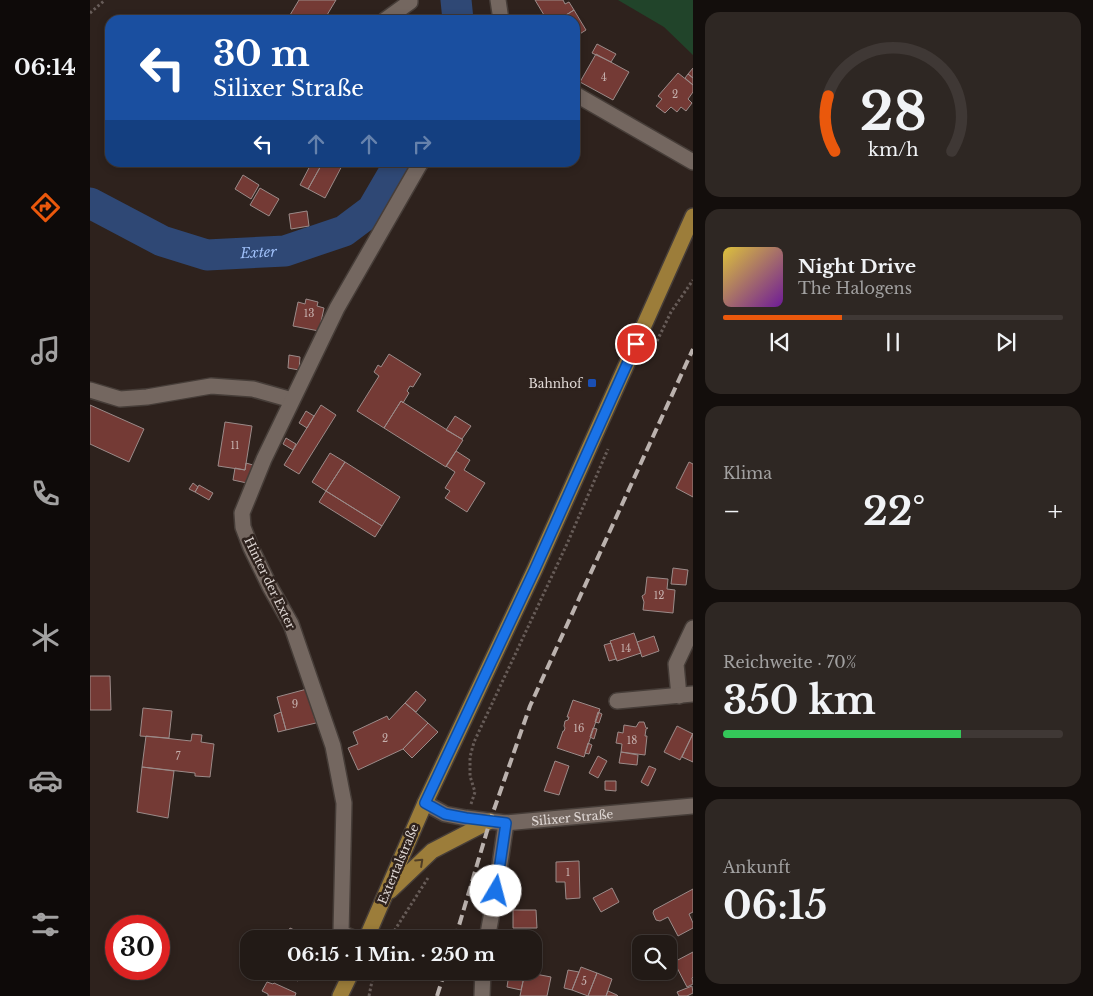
<!DOCTYPE html>
<html lang="de">
<meta charset="utf-8">
<style>
:root{--surface:#221a16;--page:#2e2723;--text:#f1f3f6;--muted:#a2a1a1;--line:#3f3835;--accent:#ea580c}
body{margin:0;font-family:"Libre Baskerville",serif;background:var(--page);color:var(--text);height:100vh;display:flex;flex-direction:column;font-size:19px;white-space:nowrap}
*{box-sizing:border-box;margin:0}
p{font-size:16px;color:var(--muted)}
.icon{flex:none;width:28px;height:28px;fill:none;stroke:currentColor;stroke-width:2;stroke-linecap:round;stroke-linejoin:round}
.map{position:relative;flex:1;overflow:hidden}
.side{display:flex;flex-direction:column;gap:12px;padding:12px;background:#130e0c;width:400px}
.side>*{flex:none}
.hud{position:absolute;left:15px;top:15px;width:475px;height:152px;border-radius:15px;box-shadow:0 2px 8px #0003,0 0 0 1px var(--line);background:#1a4fa0;color:#fff;overflow:hidden}
.controls{position:absolute;left:542px;top:935px;display:grid;gap:10px}
.controls a{display:grid;place-items:center;width:45px;height:45px;border-radius:10px;background:var(--surface);box-shadow:0 2px 8px #0003,0 0 0 1px var(--line);font-size:25px}
.speed{position:absolute;left:15px;top:915px;display:flex;gap:10px;font-size:25px;font-weight:700;text-align:center}
.speed>*{display:grid;place-content:center;width:65px;height:65px;border-radius:50%;background:var(--surface);box-shadow:0 2px 8px #0003,0 0 0 1px var(--line);line-height:1}
.speed .limit{border:8px solid #d22;background:#fff;color:#111}
.pin{position:absolute;display:grid;place-items:center;width:42px;height:42px;color:#fff;margin:-21px;border:2px solid #fff;border-radius:50%;box-shadow:0 1px 5px #0007}
.me{position:absolute;width:55px;margin:-28px;rotate:8deg;stroke-linejoin:round;filter:drop-shadow(0 0 4px #0008)}
.turn{display:flex;align-items:center;gap:18px;height:105px;padding:0 25px;font-size:22px}
.turn .icon{width:65px;height:65px;stroke-width:2.5}
.turn b{display:block;font-size:35px;line-height:42px}
.lanes{display:flex;align-items:center;height:48px;padding:0 25px;background:#0003;justify-content:center;gap:25px;direction:ltr}
.lanes .off{opacity:.35}
.big{font-size:38px;font-weight:700;line-height:1.1}
.side .card{flex:1;display:flex;flex-direction:column;justify-content:center;gap:8px;min-width:0;padding:0 18px;border-radius:15px;background:var(--page)}
.side .dial{align-items:center;gap:0}
.dial svg{height:130px;overflow:visible;fill:none;stroke:var(--line);stroke-width:7;stroke-linecap:round;text-anchor:middle}
.dial text{fill:var(--text);stroke:none}
.song{display:flex;align-items:center;gap:15px}
.cover{width:60px;height:60px;border-radius:8px;background:linear-gradient(135deg,hsl(50 70% 55%),hsl(280 70% 35%))}
.played{height:5px;border-radius:2px;background:linear-gradient(90deg,var(--accent) 35%,var(--line) 35%)}
.keys{display:flex;justify-content:space-around;direction:ltr}
.heat{display:flex;justify-content:space-between;align-items:center;font-size:28px;direction:ltr}
.charge{height:8px;border-radius:4px;background:linear-gradient(90deg,#34c759 70%,var(--line) 0)}
.trip{position:absolute;left:150px;top:930px;width:302px;height:50px;border-radius:15px;background:var(--surface);box-shadow:0 2px 8px #0003,0 0 0 1px var(--line);font-weight:700;line-height:50px;text-align:center}
main{display:flex;flex:1;min-height:0}
.tab-bar{display:flex;flex-direction:column;width:90px;justify-content:space-around;align-items:center;background:#0e0a09;color:var(--muted)}
.tab-bar .icon{width:35px;height:35px}
.tab-bar .current{color:var(--accent)}
.tab-bar b{font-size:22px;color:var(--text)}
.map>svg:first-child{display:block}
</style>
<main>
<nav class="tab-bar">
<b>06:14</b>
<svg class="icon current" aria-label="directions" viewBox="0 0 24 24"><path d="M12 3l9 9-9 9-9-9zM9 14v-3h6M13 9l2 2-2 2"/></svg>
<svg class="icon" aria-label="music" viewBox="0 0 24 24"><path d="M9 18V5l10-2v13"/><circle cx="6" cy="18" r="3"/><circle cx="16" cy="16" r="3"/></svg>
<svg class="icon" aria-label="phone" viewBox="0 0 24 24"><path d="M5 4h4l2 5-3 2q2 4 5 5l2-3 5 2v4C11 20 4 13 5 4z"/></svg>
<svg class="icon" aria-label="climate" viewBox="0 0 24 24"><path d="M12 3v18M4 7l16 10M4 17L20 7"/></svg>
<svg class="icon" aria-label="car" viewBox="0 0 24 24"><path d="M5 17H2v-5l4-1 3-4h7l3 4 3 1v5h-3M9 17h6M6 11h13"/><circle cx="7" cy="17" r="2"/><circle cx="17" cy="17" r="2"/></svg>
<svg class="icon" aria-label="filters" viewBox="0 0 24 24"><path d="M4 7h16M4 17h16"/><circle cx="9" cy="7" r="2"/><circle cx="15" cy="17" r="2"/></svg>
</nav>
<div class="map">
<svg width="603" height="996" viewBox="0 0 603 996">
<rect width="100%" height="100%" fill="#2e221d"/>
<!-- green -->
<path fill="#21442a" d="M528 0H603V55L574 27Z"/>
<g fill="none" stroke-linecap="round" stroke-linejoin="round">
<!-- river -->
<g stroke="#2f4875" stroke-width="31">
<path d="M366 0 368 20"/>
<path id="s1" d="M0 203 72 241 117 255 195 251 254 231 282 210 310 162"/>
</g>
</g>
<!-- building -->
<path fill="#743a35" stroke="#9b8b89" d="M209 0H246L234 20H197Z
M445 0H473L475 4 479 2 484 10 468 20H457Z
M484 10 496 30 485 37V20H468Z
M507 44 526 54 521 62 502 53Z
M506 54 539 72 523 100 490 82Z
M603 68V78L598 74Z
M588 73 603 85V92L598 99 602 103 596 111 591 107 587 112 581 107 575 113 566 106 572 99 568 96Z
M598 74 603 78V85L595 78Z
M222 162H233L218 189 210 185Z
M233 162H254L235 198 218 189Z
M153 175 169 185 161 199 145 189Z
M170 188 189 199 179 216 160 205Z
M217 211 219 226 201 229 199 214Z
M216 299 228 302 227 306 234 308 229 331 203 326 208 302 215 304Z
M299 354 331 374 323 387 320 386 317 391 319 393 313 403 311 401 294 428 267 411 289 376 284 372 288 365 291 367Z
M199 355 210 357 209 370 198 368Z
M311 401 373 440 356 467 294 428Z
M0 405 54 429 39 462 0 444Z
M231 405 246 415 209 474 194 465Z
M216 411 224 416 217 428 209 423Z
M365 416 381 426 372 439 356 430Z
M135 422 162 426 155 470 128 466Z
M196 438 206 444 203 450 193 444Z
M366 451 380 460 374 470 395 483 377 512 355 498 360 491 355 488 365 472 356 466Z
M240 453 255 462 236 491 222 482Z
M255 462 310 497 292 526 236 491Z
M599 462 603 464V497L586 488Z
M156 463 163 465 157 483 143 480 145 468 155 470Z
M103 483 108 487 105 492 99 489Z
M109 485 123 493 119 500 105 492Z
M236 491 292 526 285 537 229 502Z
M583 568 598 570 596 585 581 584Z
M557 577 578 579 577 589 585 590 583 613 553 610 554 602 552 596 555 594Z
M544 633 551 653 527 661 520 641Z
M564 636 569 651 552 657 547 642Z
M521 643 526 659 519 661 514 645Z
M0 676H20L21 710H0Z
M217 689 226 723 196 730 187 697Z
M326 691 336 700 326 712 315 703Z
M483 700 510 709 494 757 467 748 473 731H474L475 728 474 726 475 721 478 720 479 717H477Z
M315 703 338 723 313 749 268 770 258 748 268 744 263 732 297 716 299 720Z
M53 708 82 711 79 738 50 736Z
M191 712 196 730 188 732 184 715Z
M508 712 512 714 509 723 505 722Z
M549 722H554L556 728H558L556 729 555 736H557L555 755 531 752 532 744 526 743 528 732 533 733 534 725 546 727Z
M338 723 348 732 322 758 313 749Z
M587 726 603 734 590 760 574 752Z
M503 728 507 729 504 739 500 737Z
M603 733V762L592 757Z
M102 734 112 735 111 742 124 744 120 777 105 776V773L52 767 56 736 101 741Z
M498 743 502 745 499 754 495 753Z
M531 752 548 755 547 765 529 763Z
M508 756 517 761 508 778 499 773Z
M465 761 479 766 469 795 454 791Z
M559 766 566 769 558 786 551 782Z
M52 767 84 771 78 818 47 812Z
M515 781H526V791L515 790Z
M489 861 490 898 476 899 475 882H466V862Z
M522 888 529 902 511 912 503 898Z
M603 889V912L599 914 603 923V928L588 936 578 917 570 921 566 920 563 913 564 910Z
M423 910H446L447 928H423Z
M200 928 223 939H194Z
M186 933 195 937 194 939H183Z
M603 952V977L602 978 603 984 597 987 584 962Z
M491 967 507 973 498 996 482 990Z
M478 970 489 972 482 990 474 988Z
M188 971H212L213 972 208 981Z
M419 971H435L434 977 419 974Z
M435 972 461 977 457 996H430Z
M507 973 522 979 516 996H498Z
M419 974 434 977 431 990 417 987Z
M177 982 183 984 184 983 206 993 205 996H178V994L172 991Z
M602 986 603 993 597 996H589L587 992Z
M518 991 527 995 528 996H516Z"/>
<g fill="none" stroke-linecap="round" stroke-linejoin="round">
<!-- minor casing -->
<g stroke="#463d38" stroke-width="18">
<g id="minor">
<path d="M408 0 411 20"/>
<path d="M295 20 320 2V0"/>
<path d="M485 94 603 162"/>
<path d="M0 390 30 399 57 397 121 386 163 389 202 400"/>
<path d="M589 696 586 664 603 628"/>
<path d="M527 701 603 694"/>
<path id="s2" d="M335 803 355 814 376 818 416 823 603 806"/>
<path d="M266 939 251 933 254 803 243 746 201 624 180 587 161 548 153 527 152 513 174 459 247 308 331 162"/>
<path d="M397 939 406 891 416 823"/>
<path d="M392 996 393 971"/>
</g>
</g>
<!-- major casing -->
<g stroke="#463d38" stroke-width="18">
<path id="major" d="M300 891 342 851 400 821
M276 939 335 803 445 569 603 216
M250 996 262 971"/>
</g>
<!-- path -->
<path stroke="#675c58" stroke-width="3" stroke-dasharray="2.5 2.5" stroke-linecap="butt" d="M0 13 15 0
M567 341 581 312 603 280
M381 804 385 792 380 776V757L384 742 477 544 518 449
M299 939 338 878
M279 996 284 971"/>
<!-- minor -->
<use href="#minor" stroke="#746760" stroke-width="15"/>
<!-- major -->
<use href="#major" stroke="#9c7d3a" stroke-width="15"/>
<!-- rail -->
<path stroke="#bbb2ae" stroke-width="4" stroke-dasharray="10 5" stroke-linecap="butt" d="M365 939 400 821 440 706 603 349
M347 996 355 971"/>
</g>
<!-- one-way arrows -->
<defs><path id="oneway-chevron" d="M-2-3.5L2.5 0L-2 3.5" fill="none" stroke-width="1.6" stroke-linecap="round" stroke-linejoin="round" transform="scale(1.25)"/></defs>
<use stroke="#4f3d26" href="#oneway-chevron" transform="translate(330 862) rotate(-43)"/>
<g fill="none" stroke-linecap="round" stroke-linejoin="round">
<!-- route casing -->
<g stroke="#114b97" stroke-width="12">
<path id="route" d="M406 891 416 823 376 818 355 814 335 803 445 569 546 344"/>
</g>
<!-- route -->
<use href="#route" stroke="#1a73e8" stroke-width="9"/>
</g>
<!-- markers -->
<rect fill="#1a4fb4" stroke="#2e221d" stroke-width="2" x="497" y="378" width="10" height="10" rx="2.5"/>
<g text-anchor="middle" dominant-baseline="central" stroke-width="5" stroke-linejoin="round" paint-order="stroke">
<!-- number labels -->
<g font-size="10" fill="#c5b0ad">
<text x="514" y="77">4</text>
<text x="585" y="94">2</text>
<text x="219" y="313">13</text>
<text x="145" y="445">11</text>
<text x="569" y="595">12</text>
<text x="536" y="648">14</text>
<text x="205" y="704">9</text>
<text x="489" y="728">16</text>
<text x="295" y="738">2</text>
<text x="542" y="740">18</text>
<text x="88" y="756">7</text>
<text x="478" y="872">1</text>
<text x="494" y="981">5</text>
</g>
<!-- poi labels -->
<g font-size="12" fill="#e0d8d5" stroke="#2e221d" text-anchor="end">
<text x="492" y="383">Bahnhof</text>
</g>
<!-- street labels -->
<g font-size="12" fill="#e0d8d5" stroke="#2e221d">
<text transform="translate(180 583) rotate(64)">Hinter der Exter</text>
<text stroke="none"><textPath href="#s2" startOffset="151">Silixer Straße</textPath></text>
<text transform="translate(308 864) rotate(-67)">Extertalstraße</text>
</g>
<!-- water labels -->
<g font-size="14" font-style="italic" fill="#a0c1fa" stroke="#2e221d">
<text stroke="none"><textPath href="#s1" startOffset="180">Exter</textPath></text>
</g>
</g>
</svg>
<div class="controls">
<a><svg class="icon" aria-label="search" viewBox="0 0 24 24"><circle cx="10" cy="10" r="6"/><path d="M15 15l6 6"/></svg></a>
</div>
<div class="speed"><div class="limit">30</div></div>
<div class="pin" style="left:546px;top:344px;background:#d93025"><svg class="icon" aria-label="arrive" viewBox="0 0 24 24"><path d="M6 21V4h12l-3 4 3 4H6"/></svg></div>
<svg class="me" style="left:406px;top:891px" viewBox="-20 -20 40 40"><circle r="19" fill="#fff"/><path d="M0-13L10 11 0 6-10 11z" fill="#1a73e8"/></svg>
<div class="trip">06:15 · 1 Min. · 250 m</div>
<div class="hud">
<div class="turn"><svg class="icon" aria-label="left" viewBox="0 0 24 24"><path d="M17 20v-9H6M10 6l-5 5 5 5"/></svg><div><b>30 m</b>Silixer Straße</div></div>
<div class="lanes"><svg class="icon" aria-label="left" viewBox="0 0 24 24"><path d="M17 20v-9H6M10 6l-5 5 5 5"/></svg><svg class="icon off" aria-label="ahead" viewBox="0 0 24 24"><path d="M12 20V5M6 11l6-6 6 6"/></svg><svg class="icon off" aria-label="ahead" viewBox="0 0 24 24"><path d="M12 20V5M6 11l6-6 6 6"/></svg><svg class="icon off" aria-label="right" viewBox="0 0 24 24"><path d="M7 20v-9h11M14 6l5 5-5 5"/></svg></div>
</div>
</div>
<section class="side">
<div class="card dial"><svg viewBox="0 0 100 80">
<path d="M14 69A42 42 0 1 1 86 69"/>
<path d="M14 69A42 42 0 0 1 10 35" stroke="#ea580c"/>
<text x="50" y="56" font-size="32" font-weight="700">28</text>
<text x="50" y="72" font-size="11">km/h</text>
</svg></div>
<div class="card">
<div class="song"><i class="cover"></i><div><b>Night Drive</b><p>The Halogens</p></div></div>
<div class="played"></div>
<div class="keys"><svg class="icon" aria-label="previous" viewBox="0 0 24 24"><path d="M18 5L8 12l10 7zM5 5v14"/></svg><svg class="icon" aria-label="pause" viewBox="0 0 24 24"><path d="M8 5v14M16 5v14"/></svg><svg class="icon" aria-label="next" viewBox="0 0 24 24"><path d="M6 5l10 7-10 7zM19 5v14"/></svg></div>
</div>
<div class="card"><p>Klima</p>
<div class="heat"><a>−</a><b class="big">22°</b><a>+</a></div>
</div>
<div class="card"><p>Reichweite · 70%</p><b class="big">350 km</b><div class="charge"></div></div>
<div class="card"><p>Ankunft</p><b class="big">06:15</b></div>
</section>
</main>
